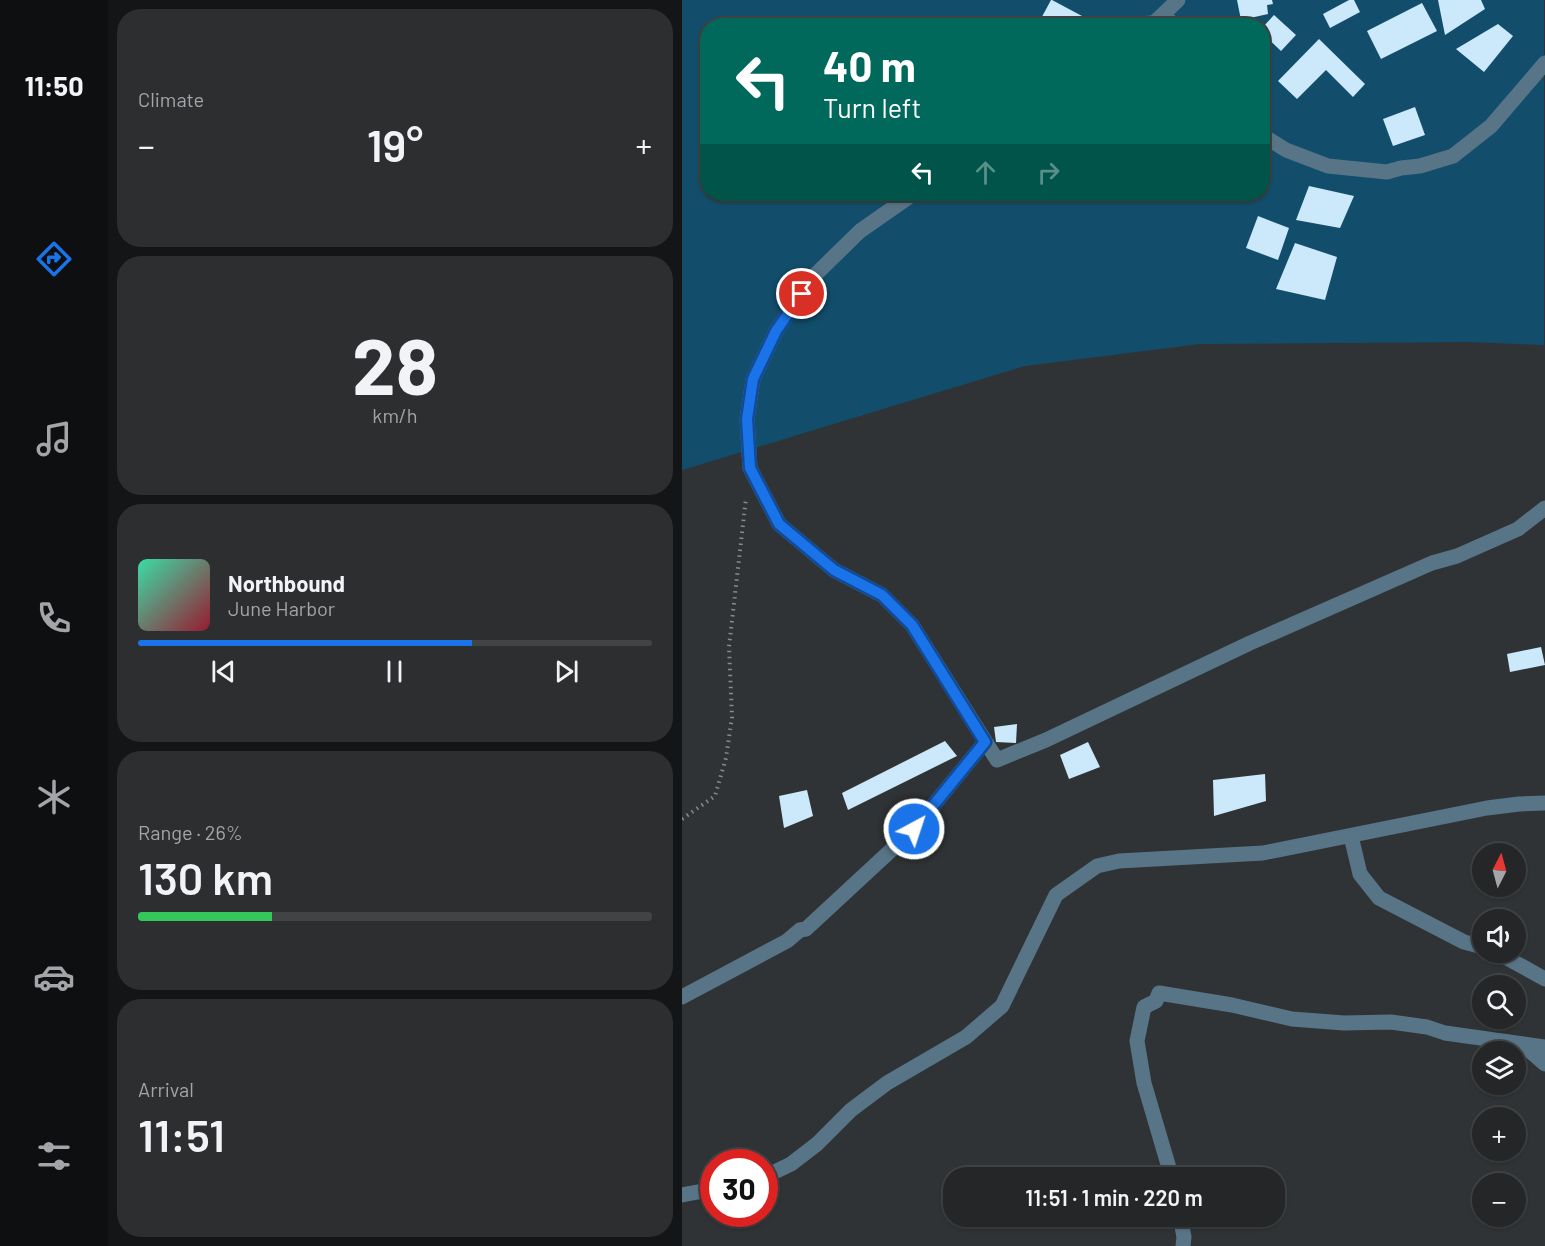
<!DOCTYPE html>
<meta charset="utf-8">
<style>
:root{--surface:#242628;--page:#2c2e30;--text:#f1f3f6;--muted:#a3a5a8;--line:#414345;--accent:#1a73e8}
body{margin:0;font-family:Barlow,sans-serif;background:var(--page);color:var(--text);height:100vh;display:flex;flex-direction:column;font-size:22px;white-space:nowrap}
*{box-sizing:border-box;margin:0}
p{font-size:20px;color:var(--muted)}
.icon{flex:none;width:33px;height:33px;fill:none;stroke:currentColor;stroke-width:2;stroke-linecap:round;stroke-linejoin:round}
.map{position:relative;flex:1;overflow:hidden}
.side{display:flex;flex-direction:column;gap:9px;padding:9px;background:#141516;width:574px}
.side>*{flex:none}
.guide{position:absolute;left:18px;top:18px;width:570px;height:183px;border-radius:24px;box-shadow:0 2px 4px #0004,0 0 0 2px var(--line);background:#00695c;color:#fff;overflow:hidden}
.needle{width:39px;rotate:6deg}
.controls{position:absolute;left:790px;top:843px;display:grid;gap:12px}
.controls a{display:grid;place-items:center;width:54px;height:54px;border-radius:50%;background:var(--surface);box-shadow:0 2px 4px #0004,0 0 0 2px var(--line);font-size:30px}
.speed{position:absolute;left:18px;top:1149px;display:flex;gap:12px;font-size:30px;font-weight:700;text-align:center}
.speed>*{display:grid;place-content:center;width:78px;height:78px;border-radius:50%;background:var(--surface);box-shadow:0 2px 4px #0004,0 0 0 2px var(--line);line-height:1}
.speed .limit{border:9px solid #d22;background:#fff;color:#111}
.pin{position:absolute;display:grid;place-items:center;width:51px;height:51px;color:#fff;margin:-26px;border:3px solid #fff;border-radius:50%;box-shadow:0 2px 6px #0007}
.me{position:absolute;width:66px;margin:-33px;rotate:40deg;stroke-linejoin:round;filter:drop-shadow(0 0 4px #0008)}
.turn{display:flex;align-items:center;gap:21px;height:126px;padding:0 24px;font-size:27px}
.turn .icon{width:78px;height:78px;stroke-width:2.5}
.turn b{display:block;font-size:42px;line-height:51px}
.lanes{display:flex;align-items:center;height:57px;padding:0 24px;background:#0003;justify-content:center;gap:30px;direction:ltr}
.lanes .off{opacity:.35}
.big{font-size:45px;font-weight:600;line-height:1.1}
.side .card{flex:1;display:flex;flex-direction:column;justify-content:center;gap:9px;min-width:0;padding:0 21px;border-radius:24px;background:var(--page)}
.side .dial{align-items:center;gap:0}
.dial b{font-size:78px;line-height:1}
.song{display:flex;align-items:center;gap:18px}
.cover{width:72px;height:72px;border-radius:9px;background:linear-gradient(135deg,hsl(160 70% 55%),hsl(350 70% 35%))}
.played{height:6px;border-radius:3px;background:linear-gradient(90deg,var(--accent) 65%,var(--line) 65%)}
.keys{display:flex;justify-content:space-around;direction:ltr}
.heat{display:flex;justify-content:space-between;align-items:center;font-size:33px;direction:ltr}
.charge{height:9px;border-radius:4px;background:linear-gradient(90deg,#34c759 26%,var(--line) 0)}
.trip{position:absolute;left:261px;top:1167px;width:342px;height:60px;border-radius:24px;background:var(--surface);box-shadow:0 2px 4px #0004,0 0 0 2px var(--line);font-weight:600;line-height:60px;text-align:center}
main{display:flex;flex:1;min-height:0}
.menu{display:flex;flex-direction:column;width:108px;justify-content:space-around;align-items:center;background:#0e0f10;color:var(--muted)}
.menu .icon{width:42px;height:42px}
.menu .selected{color:var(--accent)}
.menu b{font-size:27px;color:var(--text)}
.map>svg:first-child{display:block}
</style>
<main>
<nav class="menu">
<b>11:50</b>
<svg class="icon selected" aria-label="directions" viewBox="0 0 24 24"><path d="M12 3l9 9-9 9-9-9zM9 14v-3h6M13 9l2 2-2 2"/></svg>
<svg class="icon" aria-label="music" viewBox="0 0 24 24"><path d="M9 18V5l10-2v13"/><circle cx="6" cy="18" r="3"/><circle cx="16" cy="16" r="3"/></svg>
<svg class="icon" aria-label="phone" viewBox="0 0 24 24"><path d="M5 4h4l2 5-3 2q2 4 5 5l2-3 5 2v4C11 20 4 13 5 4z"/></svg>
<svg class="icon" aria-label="climate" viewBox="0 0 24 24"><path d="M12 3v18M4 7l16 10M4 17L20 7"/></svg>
<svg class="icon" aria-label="car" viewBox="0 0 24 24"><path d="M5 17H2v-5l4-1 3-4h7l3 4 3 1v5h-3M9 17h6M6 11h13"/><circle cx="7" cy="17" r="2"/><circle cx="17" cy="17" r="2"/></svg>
<svg class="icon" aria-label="filters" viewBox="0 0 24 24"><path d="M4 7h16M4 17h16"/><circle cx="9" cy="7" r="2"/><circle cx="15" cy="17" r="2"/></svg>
</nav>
<section class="side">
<div class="card"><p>Climate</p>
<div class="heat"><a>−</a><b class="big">19°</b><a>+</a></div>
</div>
<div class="card dial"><b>28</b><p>km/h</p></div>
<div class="card">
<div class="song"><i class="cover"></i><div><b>Northbound</b><p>June Harbor</p></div></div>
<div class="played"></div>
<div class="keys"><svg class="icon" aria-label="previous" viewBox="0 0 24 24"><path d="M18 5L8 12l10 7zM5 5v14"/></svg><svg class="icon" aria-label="pause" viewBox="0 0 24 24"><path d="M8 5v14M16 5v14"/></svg><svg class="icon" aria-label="next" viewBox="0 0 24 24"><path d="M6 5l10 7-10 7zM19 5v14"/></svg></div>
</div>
<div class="card"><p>Range · 26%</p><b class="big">130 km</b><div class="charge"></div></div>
<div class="card"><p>Arrival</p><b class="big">11:51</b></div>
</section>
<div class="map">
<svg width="863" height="1246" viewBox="0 0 863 1246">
<rect width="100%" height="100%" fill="#303335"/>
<!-- green -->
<path fill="#124e6b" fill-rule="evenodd" d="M0 0H862V345L786 342 518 344 343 366 0 470ZM26 26H580V194H26Z"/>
<!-- building -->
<path fill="#cbe9fa" d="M369 0H370L400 16 390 26H355Z
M555 0H590L591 4 585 5 586 14 559 20Z
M667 0H672L678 12 648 28 641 14Z
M756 0H799L803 9 763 35Z
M740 3 755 31 699 59 685 31Z
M592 15 614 35 599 51 580 33V28Z
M816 24 831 36 802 72 774 49Z
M637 39 683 84 671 97 644 70 615 99 596 81Z
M733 107 743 135 711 146 701 119Z
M627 186 672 196 658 228 614 220Z
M576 216 607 228 596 260 564 248Z
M613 243 655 257 643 300 594 289Z
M859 647 863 665 828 672 825 654Z
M335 724 334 743 314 742 312 727Z
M263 741 275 756 166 810 160 793Z
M406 742 418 767 387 779 378 755Z
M583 774 584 801 532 816 531 780Z
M125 790 131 816 102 828 97 796Z"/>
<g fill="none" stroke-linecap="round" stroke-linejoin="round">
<!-- path -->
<path stroke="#888b8c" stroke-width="4" stroke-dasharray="1.5 4.5" stroke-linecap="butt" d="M0 819 33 796 44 758 50 717 47 647 64 498"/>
<!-- minor -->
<path stroke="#577587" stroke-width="15" d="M473 22 496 0
M439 26 488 21 494 26
M580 135 604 150 646 166 705 172 719 168 738 166 771 156 809 126 863 63
M231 194 178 231 133 275 94 331 71 379 65 419 68 468 97 524 152 570 200 595 230 625 315 760 364 740 568 643 750 563 775 556 836 529 863 508
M669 836 678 874 697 898 782 942 801 947
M814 952 863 979
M0 997 105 941 118 930 124 929 232 829 303 742
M841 1045 863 1064
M82 1177 109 1164 135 1144 169 1110 205 1083 284 1037 320 1006 374 895 415 866 437 861 581 853 805 808 837 804 863 803
M490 1178 462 1083 455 1041 462 1007 474 1001 477 993 550 1005 610 1019 662 1023 709 1022 745 1027 763 1033 863 1047
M0 1195 32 1189
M498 1216 502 1237 501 1246"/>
</g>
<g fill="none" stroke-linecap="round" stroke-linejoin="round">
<!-- route casing -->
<g stroke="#114b97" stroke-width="15">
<path id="route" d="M120 294 94 331 71 379 65 419 68 468 97 524 152 570 200 595 230 625 303 742 232 829"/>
</g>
<!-- route -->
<use href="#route" stroke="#1a73e8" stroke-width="10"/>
</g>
</svg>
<div class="controls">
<a><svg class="needle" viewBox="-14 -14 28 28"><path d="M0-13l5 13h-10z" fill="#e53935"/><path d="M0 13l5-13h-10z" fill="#a3a5a8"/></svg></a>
<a><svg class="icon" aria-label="sound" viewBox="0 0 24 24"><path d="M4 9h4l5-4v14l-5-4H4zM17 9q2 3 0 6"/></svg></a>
<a><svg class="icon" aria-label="search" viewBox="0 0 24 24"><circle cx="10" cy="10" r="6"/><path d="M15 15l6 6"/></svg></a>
<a><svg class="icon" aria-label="layers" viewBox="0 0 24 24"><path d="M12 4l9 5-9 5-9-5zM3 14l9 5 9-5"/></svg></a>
<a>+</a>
<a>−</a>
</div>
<div class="speed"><div class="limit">30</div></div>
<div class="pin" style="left:120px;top:294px;background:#d93025"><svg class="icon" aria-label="arrive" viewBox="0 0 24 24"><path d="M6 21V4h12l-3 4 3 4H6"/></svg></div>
<svg class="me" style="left:232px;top:829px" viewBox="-20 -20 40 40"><circle r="17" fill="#1a73e8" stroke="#fff" stroke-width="3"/><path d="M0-11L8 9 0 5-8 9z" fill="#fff"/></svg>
<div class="trip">11:51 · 1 min · 220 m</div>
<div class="guide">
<div class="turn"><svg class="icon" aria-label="left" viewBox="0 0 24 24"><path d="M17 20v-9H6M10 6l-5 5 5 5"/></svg><div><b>40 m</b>Turn left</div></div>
<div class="lanes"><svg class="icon" aria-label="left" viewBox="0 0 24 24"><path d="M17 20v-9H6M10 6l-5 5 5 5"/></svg><svg class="icon off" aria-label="ahead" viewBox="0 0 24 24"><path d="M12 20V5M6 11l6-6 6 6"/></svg><svg class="icon off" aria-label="right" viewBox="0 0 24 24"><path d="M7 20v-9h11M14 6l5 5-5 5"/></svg></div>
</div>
</div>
</main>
